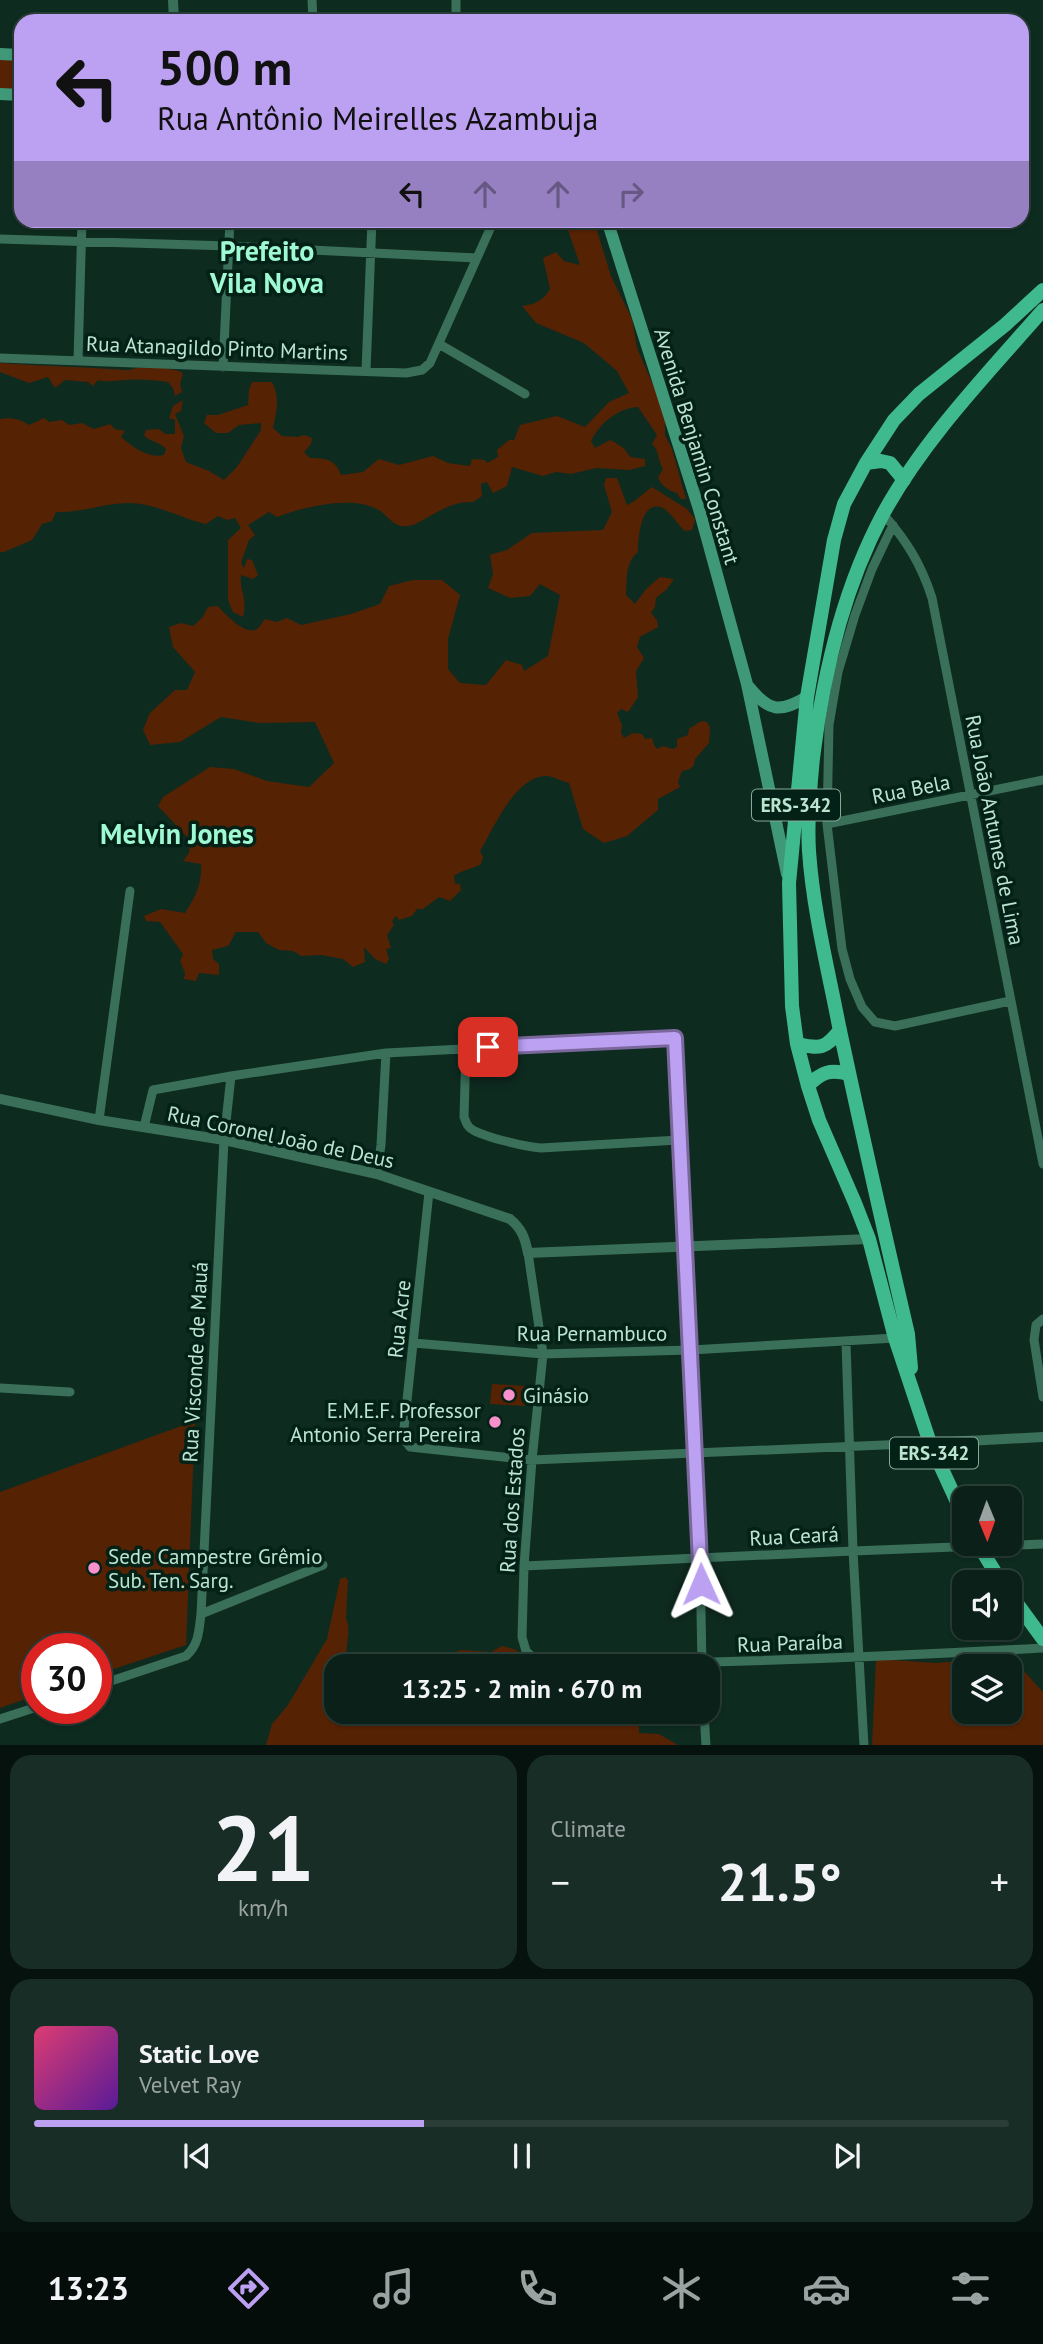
<!DOCTYPE html>
<meta charset="utf-8">
<style>
:root{--surface:#0a2018;--page:#182d25;--text:#f1f3f6;--muted:#99a3a2;--line:#2a3e37;--accent:#bca0f2}
body{margin:0;font-family:"PT Sans",sans-serif;background:var(--page);color:var(--text);height:100vh;display:flex;flex-direction:column;font-size:26px;white-space:nowrap}
*{box-sizing:border-box;margin:0}
p{font-size:23px;color:var(--muted)}
.icon{flex:none;width:38px;height:38px;fill:none;stroke:currentColor;stroke-width:2;stroke-linecap:round;stroke-linejoin:round}
.map{position:relative;height:1745px;overflow:hidden}
.details{display:flex;flex-direction:column;gap:10px;padding:10px;background:#06120d;flex:1}
.details>*{flex:none}
.hud{position:absolute;left:14px;top:14px;width:1015px;height:214px;border-radius:21px;box-shadow:0 2px 5px #0004,0 0 0 2px var(--line);background:#bca0f2;color:#111;overflow:hidden}
.needle{width:46px;rotate:179deg}
.buttons{position:absolute;left:952px;top:1486px;display:grid;gap:14px}
.buttons a{display:grid;place-items:center;width:70px;height:70px;border-radius:14px;background:var(--surface);box-shadow:0 2px 5px #0004,0 0 0 2px var(--line);font-size:35px}
.speed{position:absolute;left:21px;top:1633px;display:flex;gap:14px;font-size:35px;font-weight:700;text-align:center}
.speed>*{display:grid;place-content:center;width:91px;height:91px;border-radius:50%;background:var(--surface);box-shadow:0 2px 5px #0004,0 0 0 2px var(--line);line-height:1}
.speed .limit{border:10px solid #d22;background:#fff;color:#111}
.pin{position:absolute;display:grid;place-items:center;width:60px;height:60px;color:#fff;margin:-30px;border-radius:14px;box-shadow:0 4px 10px #0006}
.me{position:absolute;width:77px;margin:-38px;rotate:359deg;stroke-linejoin:round;filter:drop-shadow(0 0 5px #0008)}
.turn{display:flex;align-items:center;gap:24px;height:147px;padding:0 28px;font-size:32px}
.turn .icon{width:91px;height:91px;stroke-width:2.5}
.turn b{display:block;font-size:49px;line-height:60px}
.lanes{display:flex;align-items:center;height:66px;padding:0 28px;background:#0003;justify-content:center;gap:35px;direction:ltr}
.lanes .off{opacity:.35}
.big{font-size:52px;font-weight:800;line-height:1.1}
.details .tile{flex:1;display:flex;flex-direction:column;justify-content:center;gap:10px;min-width:0;padding:0 24px;border-radius:21px;background:var(--page)}
.details .dial{align-items:center;gap:0}
.dial b{font-size:91px;line-height:1}
.song{display:flex;align-items:center;gap:21px}
.cover{width:84px;height:84px;border-radius:10px;background:linear-gradient(135deg,hsl(340 70% 55%),hsl(270 70% 35%))}
.played{height:7px;border-radius:4px;background:linear-gradient(90deg,var(--accent) 40%,var(--line) 40%)}
.keys{display:flex;justify-content:space-around;direction:ltr}
.heat{display:flex;justify-content:space-between;align-items:center;font-size:38px;direction:ltr}
.details .tiles{flex:1;display:grid;gap:10px;grid-template-columns:1fr 1fr}
.tile:last-child{grid-column:span 2}
.trip{position:absolute;left:324px;top:1654px;width:396px;height:70px;border-radius:21px;background:var(--surface);box-shadow:0 2px 5px #0004,0 0 0 2px var(--line);font-weight:800;line-height:70px;text-align:center}
.tab-bar{display:flex;height:112px;justify-content:space-around;align-items:center;background:#040d0a;color:var(--muted)}
.tab-bar .icon{width:49px;height:49px}
.tab-bar .on{color:var(--accent)}
.tab-bar b{font-size:32px;color:var(--text)}
.map>svg:first-child{display:block}
</style>
<div class="map">
<svg width="1043" height="1746" viewBox="0 0 1043 1746">
<rect width="100%" height="100%" fill="#0e2b20"/>
<!-- green -->
<path fill="#552204" fill-rule="evenodd" d="M0 59 21 60V92H0Z
M565 221H594L611 276 632 319 637 348 657 394 665 419V435L672 449 686 499H681L677 493C669 491 662 486 658 478L663 469C658 461 659 450 652 444L657 435 638 407C618 408 600 423 591 441L595 448 610 440C620 445 625 448 630 457L645 459V466L629 470 596 468 571 474 556 472 543 476 512 467 507 486 493 493 487 482 481 484 482 496 473 502C454 501 439 511 423 520 419 522 413 526 408 526 392 528 389 515 377 509 350 495 304 507 277 517L269 512 248 525 255 535 249 540 241 563 244 568 247 559 252 560 258 575 253 579 241 575C239 592 248 596 243 617L233 612 228 600V540L241 528 235 518 227 520 218 516 206 524C180 518 153 502 126 503 102 504 80 513 56 512L52 521 42 524 32 540 4 552H0V419C10 417 21 419 29 425L44 418 49 422 62 420 69 425 82 423 94 429 110 424 115 429 125 431 121 437C132 447 149 459 164 455L166 449C160 442 152 442 144 436L146 430 159 429 165 434H175V420L169 418 173 406 183 400 181 411 175 414 184 436 181 448 186 462 209 471 224 480 237 467 261 430V423L239 425 228 433H216L204 423 207 415H218L248 405 249 390 252 382H272C280 398 277 410 273 428L282 436 298 437 304 435 312 438 311 444 304 452 310 458C324 458 336 459 341 475L363 472 379 459 399 465 433 456 448 463 470 466 472 459 485 460 487 463 498 457 497 450 509 440H514L520 425 557 416 585 427 609 402 629 393 617 371 584 343 536 323 522 306C535 304 543 301 550 289L543 258 556 252 564 261 580 265Z
M0 363C42 366 84 367 125 370 130 371 131 369 136 368 148 367 173 367 183 373L180 384 182 392 175 396 173 388 168 382C154 380 141 379 127 380 116 380 109 383 98 380L93 386 88 382 65 380 55 388 48 377 29 383 0 372Z
M606 478H617L627 505 633 502 652 487 687 509 695 519 692 530 685 531C678 525 669 510 661 507 640 501 638 540 638 552 625 562 627 580 626 595L635 604 646 589 660 577 674 579 667 589 656 598 655 607 651 613 657 620 658 627 640 637 637 647 644 658 636 671 638 697 628 712 621 709 617 713 622 725 621 733 624 738 633 733 642 734 645 739 652 738 654 745 657 749 663 746 673 749 677 747V739L688 735 689 729 701 721 707 722 710 727 709 743 695 759 694 765 690 769 682 771 678 782 680 787 658 799V810L627 836 604 843 583 829 569 783C562 781 554 777 548 776 516 774 494 828 480 851L483 857 481 864C472 869 462 870 454 876L455 884H460L461 890 450 901 439 897 423 909H417L412 916 399 920 396 916 392 921 394 925 387 935 391 948 386 949 389 959 386 964 375 959 364 947 365 962 353 967 343 959 321 955 301 956 293 951 279 950 266 943 258 932H236L228 946 212 950 213 959 219 964V975L199 973 196 981 184 979 185 973 180 961 183 954 160 922 146 921 144 916 161 909 185 913C196 896 202 884 201 864L183 861 189 853 190 840 158 806 163 797 210 767 234 769 267 781 309 787 334 763 315 722 260 723 221 717 180 742 150 745 143 730 150 713 175 690H187L195 672 173 647 169 627 181 623 193 626 202 618 208 607 218 606C225 614 245 636 257 629 259 628 263 621 265 619L277 622 287 618 301 625 351 614 380 604 389 586 413 580H442L460 595 448 639V669L460 683 486 685 506 660 522 665 524 671 548 656 560 595 540 584 530 596 510 598 488 588 493 574 490 555 507 550 532 533 603 530 612 512 604 485Z
M492 1384 527 1386 525 1406 490 1404Z
M195 1421 186 1645 96 1675V1648H37V1695L0 1708V1492Z
M345 1577 348 1580 346 1619C353 1632 342 1651 348 1666H336V1712H608C622 1714 631 1711 645 1712L644 1716 639 1723V1733L659 1734 678 1745H266L272 1724 288 1705 327 1639 340 1579Z
M502 1646C515 1649 521 1650 526 1663L524 1666H382L397 1660 414 1661 431 1652 449 1654 461 1650 491 1652Z
M1011 1657 1043 1692V1745L872 1746 876 1659 936 1663ZM964 1666H1010V1712H964Z"/>
<g fill="none" stroke-linecap="round" stroke-linejoin="round">
<!-- minor -->
<path stroke="#3a6f5a" stroke-width="9" d="M312 0 313 21
M456 21V0
M0 239 229 246 477 258
M439 344 525 394
M0 358 406 373 422 370 430 363 494 220
M78 360 82 220
M223 367 230 220
M366 371 372 220
M883 514C907 541 921 564 932 598L1043 1164
M893 525 872 569 855 615 838 672 829 725 827 824 842 949 850 979 862 1007 875 1022 895 1026 1010 1001
M827 824 1043 780
M466 1048 464 1117C466 1121 466 1124 469 1127 477 1136 527 1147 541 1148L679 1140
M99 1120 130 891
M144 1127 153 1090 231 1076 386 1053 675 1038 700 1558 702 1666
M377 1174 381 1145 386 1053
M429 1192 403 1438 410 1447 532 1460 930 1443
M528 1253 543 1354 532 1460 524 1566 522 1637 526 1651 538 1662 559 1665C721 1663 882 1657 1043 1648
M1043 1319 1036 1325 1034 1340 1043 1397
M414 1343 543 1354 691 1350 895 1338
M846 1343 853 1551 864 1746
M0 1388 70 1392
M1019 1545 1043 1544
M524 1566 853 1551 955 1547 981 1549
M201 1614 323 1565
M96 1686 186 1656C199 1645 199 1630 201 1614L224 1140 231 1076
M704 1712 706 1746
M0 1719 37 1707"/>
<!-- tertiary -->
<path stroke="#3a6f5a" stroke-width="10" d="M173 0 174 21
M0 1099 99 1120 224 1140 377 1174 510 1219C522 1229 525 1238 528 1253L869 1239
M930 1443 1043 1437"/>
<!-- secondary -->
<path stroke="#3f9978" stroke-width="12" d="M0 54 21 55
M0 94 21 95
M607 220 699 509 747 684 787 874
M749 687C769 712 780 713 807 697"/>
<!-- primary -->
<path stroke="#3fba8f" stroke-width="14" d="M866 463 881 461 890 463 904 480
M797 1044C821 1049 825 1049 840 1030
M808 1086C821 1072 830 1069 849 1074
M911 1368 908 1334C884 1231 861 1129 839 1026 828 969 813 910 809 851 807 820 810 788 813 758 823 674 843 589 883 514 924 439 987 374 1043 310
M964 1517 930 1443 895 1338 869 1239 855 1203 819 1120 808 1086 797 1044 792 1006 789 883 807 697 834 540 844 504 866 463 894 420 919 394 1005 325 1043 290
M978 1544 1001 1582
M1010 1594 1043 1639"/>
</g>
<g fill="none" stroke-linecap="round" stroke-linejoin="round">
<!-- route casing -->
<g stroke="#7a689d" stroke-width="18">
<path id="route" d="M488 1047 675 1038 701 1584"/>
</g>
<!-- route -->
<use href="#route" stroke="#bca0f2" stroke-width="12"/>
</g>
<!-- markers -->
<g fill="#f890cb" stroke="#042117" stroke-width="2.5">
<circle cx="509" cy="1395" r="7"/>
<circle cx="495" cy="1422" r="7"/>
<circle cx="94" cy="1568" r="7"/>
</g>
<g text-anchor="middle" dominant-baseline="central" stroke-width="7" stroke-linejoin="round" paint-order="stroke">
<!-- shield labels -->
<g fill="#042117" stroke="#84aa99" stroke-width="2">
<rect x="752" y="789.5" width="88" height="31" rx="5"/>
<rect x="890" y="1437.5" width="88" height="31" rx="5"/>
</g>
<g font-size="19" font-weight="bold" fill="#bbe4d1">
<text x="796" y="805">ERS-342</text>
<text x="934" y="1453">ERS-342</text>
</g>
<!-- street labels -->
<g font-size="21" fill="#bbe4d1" stroke="#042117">
<text transform="translate(217 348) rotate(2)">Rua Atanagildo Pinto Martins</text>
<text transform="translate(697 446) rotate(73)">Avenida Benjamin Constant</text>
<text transform="translate(911 789) rotate(-11)">Rua Bela</text>
<text transform="translate(995 830) rotate(79)">Rua João Antunes de Lima</text>
<text transform="translate(281 1137) rotate(12)">Rua Coronel João de Deus</text>
<text transform="translate(399 1319) rotate(-84)">Rua Acre</text>
<text x="592" y="1333">Rua Pernambuco</text>
<text transform="translate(195 1362) rotate(-87)">Rua Visconde de Mauá</text>
<text transform="translate(512 1500) rotate(-86)">Rua dos Estados</text>
<text transform="translate(794 1536) rotate(-3)">Rua Ceará</text>
<text transform="translate(790 1643) rotate(-2)">Rua Paraíba</text>
</g>
<!-- poi labels -->
<g font-size="21" fill="#bbe4d1" stroke="#042117" text-anchor="start">
<text x="523" y="1395">Ginásio</text>
<text x="481" y="1410" text-anchor="end">E.M.E.F. Professor<tspan x="481" dy="24">Antonio Serra Pereira</tspan></text>
<text x="108" y="1556">Sede Campestre Grêmio<tspan x="108" dy="24">Sub. Ten. Sarg.</tspan></text>
</g>
<!-- district labels -->
<g font-size="28" font-weight="bold" fill="#9ff9d3" stroke="#042117">
<text x="267" y="250">Prefeito<tspan x="267" dy="32">Vila Nova</tspan></text>
<text x="177" y="833">Melvin Jones</text>
</g>
</g>
</svg>
<div class="buttons">
<a><svg class="needle" viewBox="-14 -14 28 28"><path d="M0-13l5 13h-10z" fill="#e53935"/><path d="M0 13l5-13h-10z" fill="#99a3a2"/></svg></a>
<a><svg class="icon" aria-label="sound" viewBox="0 0 24 24"><path d="M4 9h4l5-4v14l-5-4H4zM17 9q2 3 0 6"/></svg></a>
<a><svg class="icon" aria-label="layers" viewBox="0 0 24 24"><path d="M12 4l9 5-9 5-9-5zM3 14l9 5 9-5"/></svg></a>
</div>
<div class="speed"><div class="limit">30</div></div>
<div class="pin" style="left:488px;top:1047px;background:#d93025"><svg class="icon" aria-label="arrive" viewBox="0 0 24 24"><path d="M6 21V4h12l-3 4 3 4H6"/></svg></div>
<svg class="me" style="left:701px;top:1584px" viewBox="-20 -20 40 40"><path d="M0-17L14 15 0 8-14 15z" fill="#bca0f2" stroke="#fff" stroke-width="4"/></svg>
<div class="trip">13:25 · 2 min · 670 m</div>
<div class="hud">
<div class="turn"><svg class="icon" aria-label="left" viewBox="0 0 24 24"><path d="M17 20v-9H6M10 6l-5 5 5 5"/></svg><div><b>500 m</b>Rua Antônio Meirelles Azambuja</div></div>
<div class="lanes"><svg class="icon" aria-label="left" viewBox="0 0 24 24"><path d="M17 20v-9H6M10 6l-5 5 5 5"/></svg><svg class="icon off" aria-label="ahead" viewBox="0 0 24 24"><path d="M12 20V5M6 11l6-6 6 6"/></svg><svg class="icon off" aria-label="ahead" viewBox="0 0 24 24"><path d="M12 20V5M6 11l6-6 6 6"/></svg><svg class="icon off" aria-label="right" viewBox="0 0 24 24"><path d="M7 20v-9h11M14 6l5 5-5 5"/></svg></div>
</div>
</div>
<section class="details">
<div class="tiles">
<div class="tile dial"><b>21</b><p>km/h</p></div>
<div class="tile"><p>Climate</p>
<div class="heat"><a>−</a><b class="big">21.5°</b><a>+</a></div>
</div>
<div class="tile">
<div class="song"><i class="cover"></i><div><b>Static Love</b><p>Velvet Ray</p></div></div>
<div class="played"></div>
<div class="keys"><svg class="icon" aria-label="previous" viewBox="0 0 24 24"><path d="M18 5L8 12l10 7zM5 5v14"/></svg><svg class="icon" aria-label="pause" viewBox="0 0 24 24"><path d="M8 5v14M16 5v14"/></svg><svg class="icon" aria-label="next" viewBox="0 0 24 24"><path d="M6 5l10 7-10 7zM19 5v14"/></svg></div>
</div>
</div>
</section>
<nav class="tab-bar">
<b>13:23</b>
<svg class="icon on" aria-label="directions" viewBox="0 0 24 24"><path d="M12 3l9 9-9 9-9-9zM9 14v-3h6M13 9l2 2-2 2"/></svg>
<svg class="icon" aria-label="music" viewBox="0 0 24 24"><path d="M9 18V5l10-2v13"/><circle cx="6" cy="18" r="3"/><circle cx="16" cy="16" r="3"/></svg>
<svg class="icon" aria-label="phone" viewBox="0 0 24 24"><path d="M5 4h4l2 5-3 2q2 4 5 5l2-3 5 2v4C11 20 4 13 5 4z"/></svg>
<svg class="icon" aria-label="climate" viewBox="0 0 24 24"><path d="M12 3v18M4 7l16 10M4 17L20 7"/></svg>
<svg class="icon" aria-label="car" viewBox="0 0 24 24"><path d="M5 17H2v-5l4-1 3-4h7l3 4 3 1v5h-3M9 17h6M6 11h13"/><circle cx="7" cy="17" r="2"/><circle cx="17" cy="17" r="2"/></svg>
<svg class="icon" aria-label="filters" viewBox="0 0 24 24"><path d="M4 7h16M4 17h16"/><circle cx="9" cy="7" r="2"/><circle cx="15" cy="17" r="2"/></svg>
</nav>
